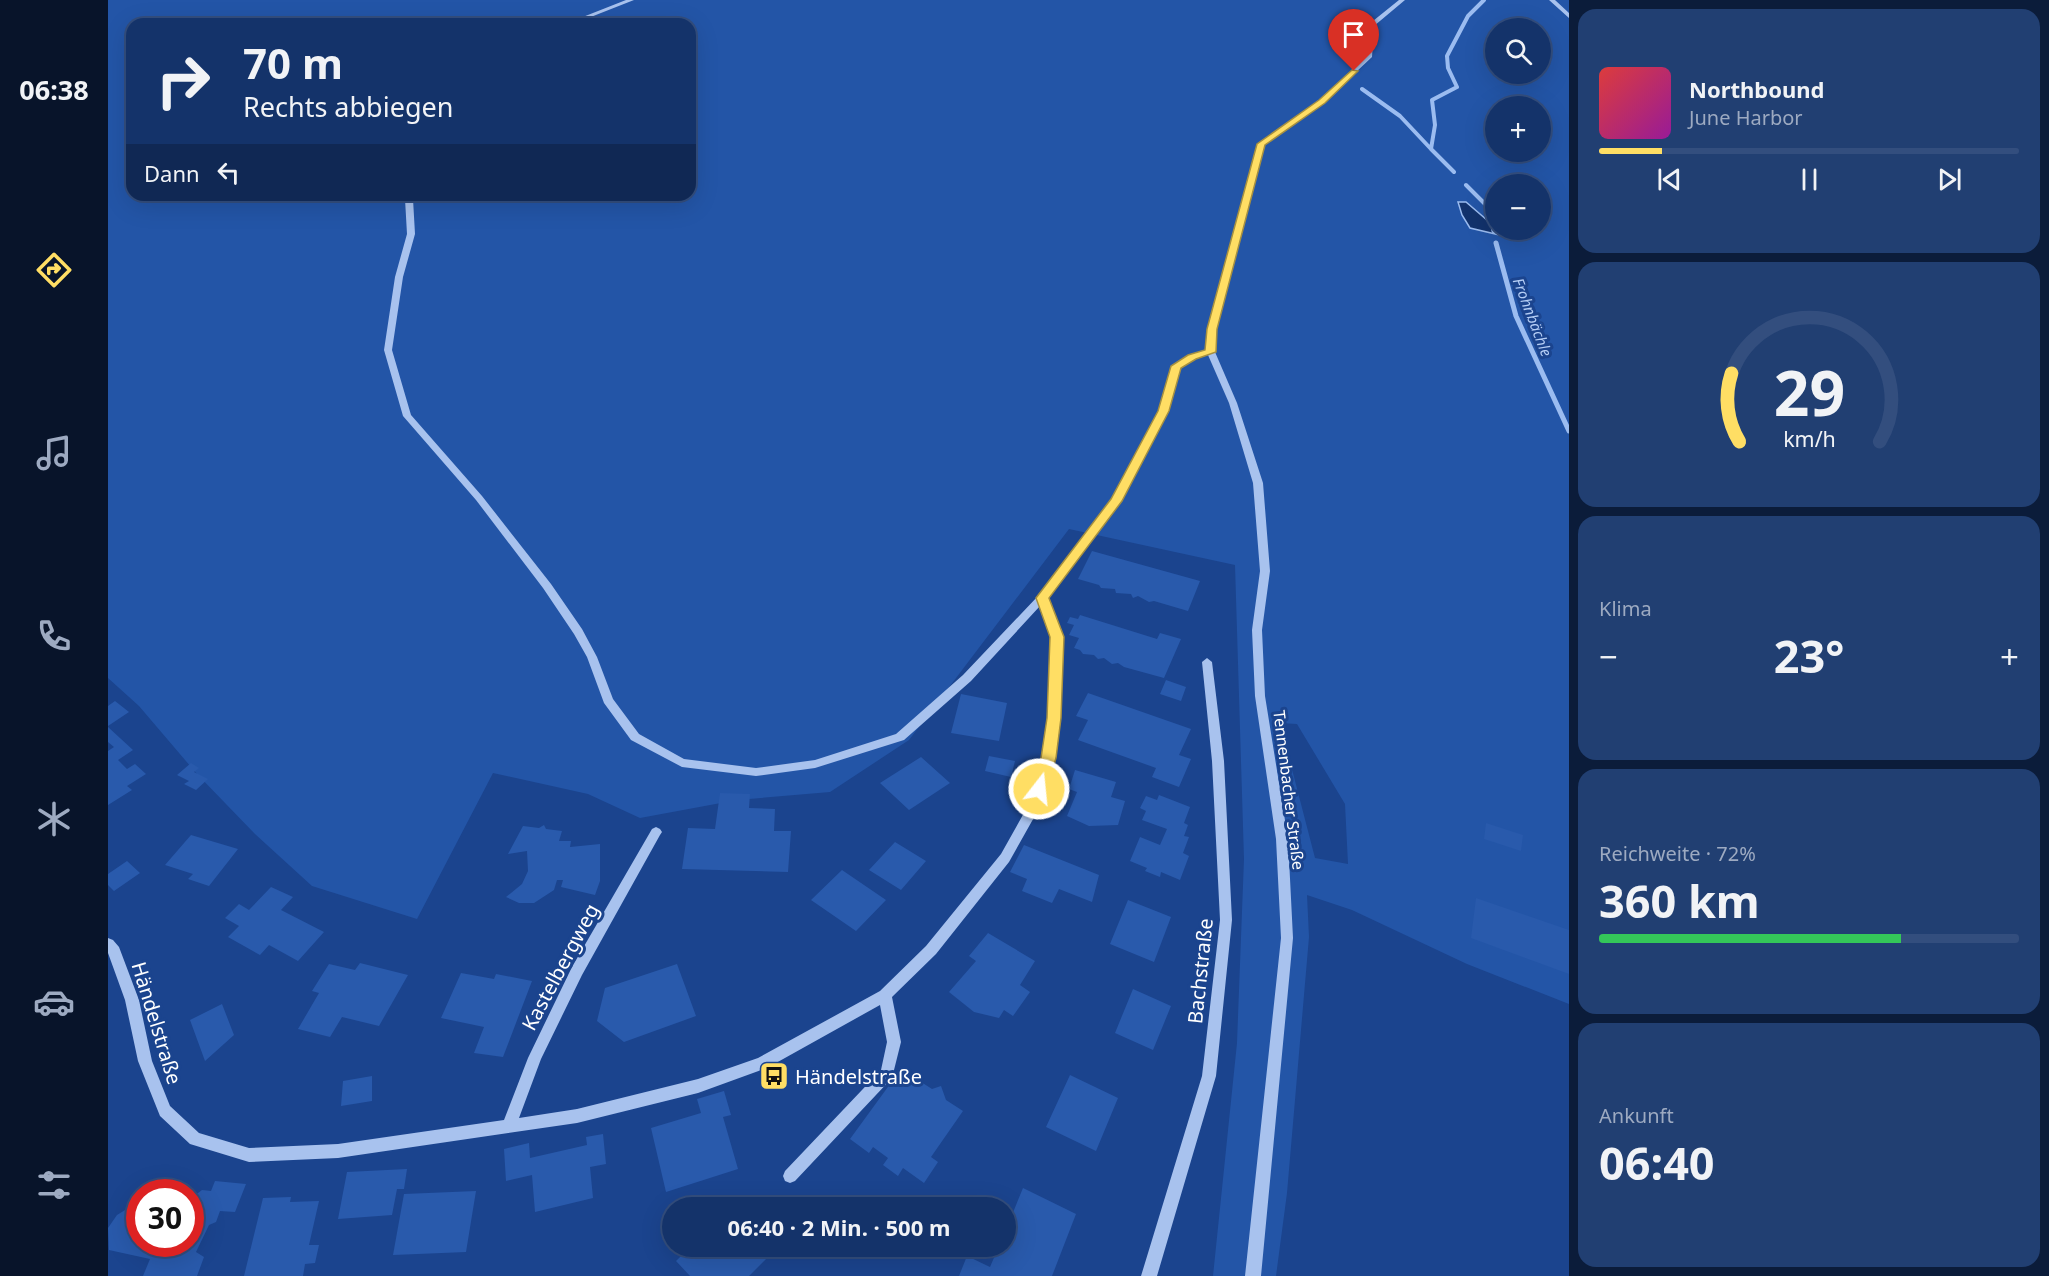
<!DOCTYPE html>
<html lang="de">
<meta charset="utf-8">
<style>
:root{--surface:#14336a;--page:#213f72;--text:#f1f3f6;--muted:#9daac1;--line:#334e7e;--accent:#ffde64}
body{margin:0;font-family:"Noto Sans",sans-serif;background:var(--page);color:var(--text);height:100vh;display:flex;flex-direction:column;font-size:22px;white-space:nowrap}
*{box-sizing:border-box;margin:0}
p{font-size:20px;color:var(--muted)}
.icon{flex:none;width:33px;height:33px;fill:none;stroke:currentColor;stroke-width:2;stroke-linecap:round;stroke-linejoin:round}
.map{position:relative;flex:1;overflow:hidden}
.drawer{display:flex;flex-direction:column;gap:9px;padding:9px;background:#0b1c3a;width:480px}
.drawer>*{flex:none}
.top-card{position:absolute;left:18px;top:18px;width:570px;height:183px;border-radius:18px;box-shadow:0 6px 24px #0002,0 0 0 2px var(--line);background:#14336a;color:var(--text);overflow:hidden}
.buttons{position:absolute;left:1377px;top:18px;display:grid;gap:12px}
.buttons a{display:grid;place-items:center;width:66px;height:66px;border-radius:50%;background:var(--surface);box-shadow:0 6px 24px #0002,0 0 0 2px var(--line);font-size:30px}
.speed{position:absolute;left:18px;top:1179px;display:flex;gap:12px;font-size:30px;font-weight:700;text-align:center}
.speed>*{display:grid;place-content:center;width:78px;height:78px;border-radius:50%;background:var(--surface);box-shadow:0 6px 24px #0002,0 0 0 2px var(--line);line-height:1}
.speed .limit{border:9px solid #d22;background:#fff;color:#111}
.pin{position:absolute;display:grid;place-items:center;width:51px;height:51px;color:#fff;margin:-62px -26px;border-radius:50% 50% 50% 0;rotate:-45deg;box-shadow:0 0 6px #0007}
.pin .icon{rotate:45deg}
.me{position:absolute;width:66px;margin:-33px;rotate:16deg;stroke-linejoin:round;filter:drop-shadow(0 0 4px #0008)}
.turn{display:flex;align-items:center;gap:21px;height:126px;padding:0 18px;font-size:27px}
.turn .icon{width:78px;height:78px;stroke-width:2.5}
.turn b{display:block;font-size:42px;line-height:51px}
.then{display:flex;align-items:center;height:57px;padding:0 18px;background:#0003;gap:12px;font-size:22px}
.big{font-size:45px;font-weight:700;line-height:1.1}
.drawer .card{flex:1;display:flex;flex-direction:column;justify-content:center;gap:9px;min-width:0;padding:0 21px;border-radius:18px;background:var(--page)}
.drawer .dial{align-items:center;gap:0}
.dial svg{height:156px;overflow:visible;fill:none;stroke:var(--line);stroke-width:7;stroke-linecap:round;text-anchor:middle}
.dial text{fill:var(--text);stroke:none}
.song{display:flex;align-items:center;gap:18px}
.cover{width:72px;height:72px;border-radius:9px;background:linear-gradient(135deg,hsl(0 70% 55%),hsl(300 70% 35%))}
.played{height:6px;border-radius:3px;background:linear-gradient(90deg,var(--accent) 15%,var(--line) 15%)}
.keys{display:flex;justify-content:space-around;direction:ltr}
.heat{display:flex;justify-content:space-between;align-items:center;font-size:33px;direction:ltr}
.charge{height:9px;border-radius:4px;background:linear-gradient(90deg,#34c759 72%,var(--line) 0)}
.trip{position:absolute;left:554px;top:1197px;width:354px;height:60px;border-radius:30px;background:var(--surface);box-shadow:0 6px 24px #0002,0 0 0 2px var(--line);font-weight:700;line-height:60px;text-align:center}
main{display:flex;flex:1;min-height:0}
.tabs{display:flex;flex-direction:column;width:108px;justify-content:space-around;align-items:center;background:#08142a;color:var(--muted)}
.tabs .icon{width:42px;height:42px}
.tabs .active{color:var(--accent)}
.tabs b{font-size:27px;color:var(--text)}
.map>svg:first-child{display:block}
</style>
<main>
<nav class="tabs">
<b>06:38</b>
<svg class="icon active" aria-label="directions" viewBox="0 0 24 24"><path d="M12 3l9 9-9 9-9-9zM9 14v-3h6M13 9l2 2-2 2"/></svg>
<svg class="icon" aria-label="music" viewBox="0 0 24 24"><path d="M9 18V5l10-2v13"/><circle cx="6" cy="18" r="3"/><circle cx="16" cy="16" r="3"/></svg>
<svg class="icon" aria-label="phone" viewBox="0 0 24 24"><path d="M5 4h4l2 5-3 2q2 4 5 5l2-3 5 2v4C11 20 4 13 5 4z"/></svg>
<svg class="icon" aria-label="climate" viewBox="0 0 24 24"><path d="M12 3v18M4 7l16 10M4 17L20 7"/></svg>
<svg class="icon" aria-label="car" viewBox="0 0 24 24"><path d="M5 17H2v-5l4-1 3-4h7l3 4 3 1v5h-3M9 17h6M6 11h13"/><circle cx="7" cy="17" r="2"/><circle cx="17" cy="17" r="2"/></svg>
<svg class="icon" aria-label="filters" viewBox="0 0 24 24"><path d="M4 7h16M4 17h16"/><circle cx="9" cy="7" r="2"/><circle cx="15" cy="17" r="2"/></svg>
</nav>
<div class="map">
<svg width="1461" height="1276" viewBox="0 0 1461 1276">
<rect width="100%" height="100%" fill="#1b448e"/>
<!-- green -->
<path fill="#2355a7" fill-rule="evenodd" d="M0 0H1461V1004L1359 964 1244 910 1199 895 1201 937 1179 1193 1168 1276H1105L1129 1043 1136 859 1127 565 961 529 801 740 722 792 629 800 532 818 480 794 385 773 309 919 204 886 147 834 89 774 31 706 0 678ZM24 24H582V195H24ZM1388 28H1432V74H1388ZM1388 106H1432V152H1388ZM1388 184H1432V230H1388ZM1172 723 1189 724 1237 804 1240 864 1207 858Z"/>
<!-- water -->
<path fill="#12326c" stroke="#9bbcf0" stroke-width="1.5" d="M1350 202H1358L1387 227 1388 230 1400 237 1362 228 1354 215Z"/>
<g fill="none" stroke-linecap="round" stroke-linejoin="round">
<!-- stream-far1 -->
<path stroke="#9bbcf0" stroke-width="4" d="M1254 89 1292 116 1323 149
M1346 172 1323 149 1327 125 1324 100 1349 87 1340 68 1339 56 1360 16 1376 0
M1358 185 1382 209"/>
<!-- stream -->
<path stroke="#9bbcf0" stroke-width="5" d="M1381 208 1386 231
M1388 243 1408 316 1461 431"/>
</g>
<!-- building -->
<path fill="#295aac" d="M984 551 1092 581 1080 611 1046 601 1041 602 1030 596 1025 598 1023 594 1008 593 1007 589 993 588 991 585 970 579Z
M972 615 1049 639 1052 633 1073 639 1056 678 1016 667 1010 663 1004 664 996 658 990 659 986 655 975 654 972 650 966 648 971 638 961 635 966 625 959 623 962 617 970 619Z
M1058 680 1078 687 1073 701 1052 694Z
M980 693 1083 729 1071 755 1083 759 1071 787 1044 777 1048 768 970 740 980 720 968 716Z
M853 694 899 703 891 741 843 733Z
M7 701 21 712 0 726V706Z
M0 727 25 750 10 760 19 769 27 764 38 774 19 786 24 790 0 805V751L6 747 0 742Z
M881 756 907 761 903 777 877 771Z
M813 757 842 783 801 810 772 783Z
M83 763 91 768 86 772 100 779 88 790 76 784 81 781 69 775Z
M967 770 1008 782 1003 797 1017 801 1010 825 981 826 959 816 969 792 961 789Z
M612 793 642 794 641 808 667 809 666 831H683L680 872 574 869 580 828 607 829Z
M1051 795 1082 807 1076 823 1080 825 1076 836 1081 837 1075 853 1081 856 1072 880 1053 872 1052 877 1037 871 1039 868 1022 861 1032 837 1052 845 1059 829 1034 820 1038 811 1032 808 1038 796 1049 800Z
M1378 823 1415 835 1413 851 1376 839Z
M436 825 438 829 454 831 451 841H463L462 847 492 844V881L487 895 453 887 455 880H449L446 890 426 903H411L398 897 414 884 420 871 419 851 400 854 415 826 431 828Z
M83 835 130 849 101 886 80 879 85 874 57 865Z
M787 842 818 861 793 890 761 870Z
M916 845 991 875 984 902 951 889 944 903 914 891 919 879 902 872Z
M19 861 32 873 6 891 0 885V874Z
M734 870 778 900 748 931 703 900Z
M163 887 185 897 173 910 216 932 190 961 161 945 152 955 120 937 131 926 117 918 131 904 141 910Z
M1368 898 1461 930V974L1363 938Z
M1020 900 1063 917 1046 962 1002 944Z
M880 933 927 961 912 985 922 992 905 1016 896 1010 891 1018 866 1012 841 992 868 961 861 956Z
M252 963 300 975 271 1026 234 1017 222 1037 190 1029 211 993 204 991 221 964 247 970Z
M569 964 588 1016 516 1042 489 1021 497 988Z
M353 973 386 979 388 974 424 981 395 1057 366 1053 376 1027 333 1018Z
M1025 989 1063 1006 1045 1050 1007 1033Z
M114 1004 126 1035 97 1061 82 1020Z
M793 1069 824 1089 833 1086 838 1100 855 1111 823 1157 830 1162 816 1183 795 1168 790 1176 775 1165 780 1158 765 1147 761 1153 742 1139Z
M962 1075 1010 1098 988 1151 938 1127Z
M264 1076V1101L233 1106 235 1081Z
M616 1091 623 1115 615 1117 630 1169 558 1192 543 1128 593 1113 589 1099Z
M495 1134 498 1164 482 1167 485 1198 427 1212 424 1175 398 1181 396 1149 421 1143 422 1158 479 1145 478 1137Z
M299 1169 296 1189H289L284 1215 230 1219 239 1172Z
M107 1181 138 1184 127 1212 112 1211 108 1222 101 1225 88 1252 96 1257 89 1276H35L42 1259 1 1250 0 1228 9 1215 22 1207 32 1209V1244H82V1199L94 1190 103 1191Z
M915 1188 968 1214 944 1276H851L859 1256 882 1267 891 1246H897V1232Z
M368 1191 358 1252 285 1255 296 1194Z
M183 1197 182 1202 211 1201 201 1245H211L207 1263 197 1264 195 1276H136L155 1198Z
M583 1246H666L668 1249 641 1276H582L568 1261Z"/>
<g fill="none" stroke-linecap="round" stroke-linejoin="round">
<!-- minor -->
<path fill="#a8c2ee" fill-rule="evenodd" d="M518 0H526L465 24H457Z
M1291 0H1297L1266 26 1264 57 1216 102 1156 145 1108 329 1107 352 1129 403 1155 483 1162 571 1154 630 1157 696 1180 839 1185 938 1153 1276H1137L1173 938 1168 839 1147 696 1144 630 1152 571 1145 483 1121 403 1100 355 1087 359 1072 367 1060 411 1013 501 939 598 954 637 952 718 946 758 933 805 901 862 828 954 784 997 793 1042 784 1078 687 1181 682 1183 677 1181 675 1176 677 1171 773 1070 779 1042 772 1005 659 1068 590 1093 469 1123 230 1158 141 1162 82 1144 52 1116 30 1061 17 1000 0 953V938L5 940 11 947 31 1000 44 1061 62 1106 91 1133 141 1148 230 1144 396 1120 420 1058 464 967 544 829 548 827 552 829 554 832 552 835 474 975 433 1059 411 1118 469 1109 590 1079 650 1058 772 991 818 946 893 854 921 804 934 758 940 718 944 637 932 606 863 681 796 740 707 768 648 776 574 767 523 740 496 703 479 657 466 634 435 588 368 500 295 416 276 350 287 277 299 234 297 199 294 195H302L305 199 307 234 295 277 284 350 303 415 374 496 443 584 474 629 489 657 505 699 531 734 576 759 648 768 707 760 788 734 855 675 930 596 1004 500 1052 411 1064 366 1081 355 1099 351 1100 329 1150 144 1212 100 1259 56 1260 25Z
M1441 0H1447L1461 13V18Z
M1099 658 1104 662 1116 761 1124 920 1108 1076 1049 1276H1033L1094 1076 1112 920 1104 761 1094 662Z"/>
</g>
<!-- route -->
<path fill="#ffde64" stroke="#a69041" stroke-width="1.5" d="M1244 70 1250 71 1217 103 1157 145 1109 329 1108 352 1088 359 1073 368 1061 411 1014 501 941 598 956 637 953 718 948 758 939 789 936 794H926L923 789 933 758 939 718 942 637 928 598 1003 499 1050 411 1063 366 1080 355 1097 350 1099 329 1149 144 1211 100Z"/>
<!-- icons -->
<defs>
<g id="bus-square" transform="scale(1.5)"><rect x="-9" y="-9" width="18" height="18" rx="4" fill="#ffde64" stroke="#1b448e"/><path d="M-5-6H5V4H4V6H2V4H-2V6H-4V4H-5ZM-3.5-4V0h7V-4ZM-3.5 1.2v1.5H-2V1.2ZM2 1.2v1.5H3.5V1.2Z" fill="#111"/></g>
</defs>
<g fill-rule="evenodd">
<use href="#bus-square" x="666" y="1076"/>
</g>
<g text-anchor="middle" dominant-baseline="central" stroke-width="6" stroke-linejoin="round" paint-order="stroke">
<!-- far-water labels -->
<g font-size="15" font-style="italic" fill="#b4cdf5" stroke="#1b448e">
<text transform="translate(1425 317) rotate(69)">Frohnbächle</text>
</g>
<!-- street labels -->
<g font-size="16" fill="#fff" stroke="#1b448e">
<text transform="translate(1181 790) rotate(83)">Tennenbacher Straße</text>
</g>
<!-- near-street labels -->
<g font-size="20" fill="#fff" stroke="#1b448e">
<text transform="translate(452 967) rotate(-62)">Kastelbergweg</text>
<text transform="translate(1092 971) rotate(-84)">Bachstraße</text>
<text transform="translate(49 1023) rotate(73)">Händelstraße</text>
</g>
<!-- near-poi labels -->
<g font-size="20" fill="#fff" stroke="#1b448e" text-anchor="start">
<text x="687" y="1076">Händelstraße</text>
</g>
</g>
</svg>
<div class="buttons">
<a><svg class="icon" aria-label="search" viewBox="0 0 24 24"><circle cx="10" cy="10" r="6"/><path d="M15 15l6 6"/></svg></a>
<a>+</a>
<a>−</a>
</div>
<div class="speed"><div class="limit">30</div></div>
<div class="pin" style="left:1246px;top:71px;background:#d93025"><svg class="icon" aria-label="arrive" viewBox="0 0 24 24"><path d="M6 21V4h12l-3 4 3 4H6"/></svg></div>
<svg class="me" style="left:931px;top:789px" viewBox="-20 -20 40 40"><circle r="17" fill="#ffde64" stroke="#fff" stroke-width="3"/><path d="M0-11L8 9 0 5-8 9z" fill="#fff"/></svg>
<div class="trip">06:40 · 2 Min. · 500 m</div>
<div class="top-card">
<div class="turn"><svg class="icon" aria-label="right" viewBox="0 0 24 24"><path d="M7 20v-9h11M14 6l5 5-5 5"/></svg><div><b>70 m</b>Rechts abbiegen</div></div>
<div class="then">Dann<svg class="icon" aria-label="left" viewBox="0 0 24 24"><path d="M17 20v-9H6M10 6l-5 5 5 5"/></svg></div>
</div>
</div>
<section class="drawer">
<div class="card">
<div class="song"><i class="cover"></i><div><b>Northbound</b><p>June Harbor</p></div></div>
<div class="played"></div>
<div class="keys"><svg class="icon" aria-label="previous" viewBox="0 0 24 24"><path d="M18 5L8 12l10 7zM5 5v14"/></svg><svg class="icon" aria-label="pause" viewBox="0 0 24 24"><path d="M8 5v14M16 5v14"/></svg><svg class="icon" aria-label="next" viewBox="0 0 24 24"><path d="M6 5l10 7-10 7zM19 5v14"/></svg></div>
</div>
<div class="card dial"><svg viewBox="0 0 100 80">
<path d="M14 69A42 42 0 1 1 86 69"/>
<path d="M14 69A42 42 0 0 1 10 34" stroke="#ffde64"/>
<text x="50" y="56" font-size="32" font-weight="700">29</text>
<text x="50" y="72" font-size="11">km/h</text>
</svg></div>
<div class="card"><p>Klima</p>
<div class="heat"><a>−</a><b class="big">23°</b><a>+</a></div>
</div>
<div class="card"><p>Reichweite · 72%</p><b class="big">360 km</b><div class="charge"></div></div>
<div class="card"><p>Ankunft</p><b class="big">06:40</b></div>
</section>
</main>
